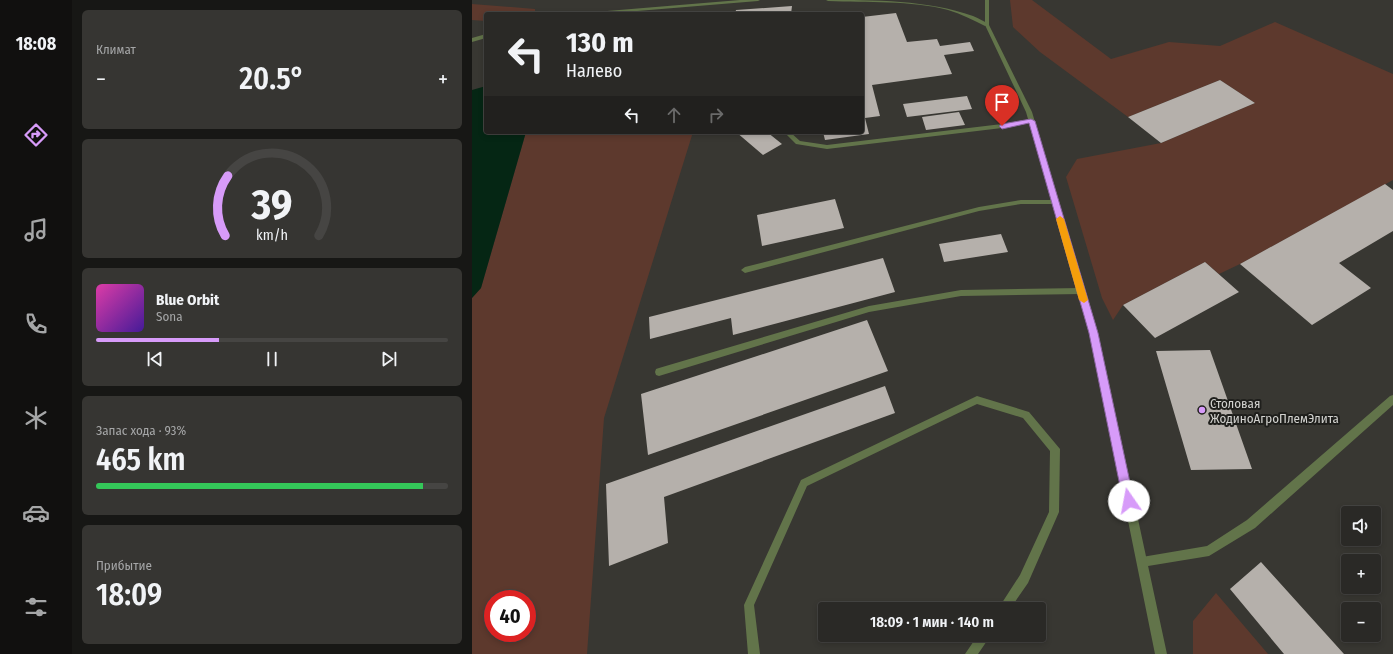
<!DOCTYPE html>
<html lang="ru">
<meta charset="utf-8">
<style>
:root{--surface:#2a2926;--page:#363532;--text:#f1f3f6;--muted:#a5a6a7;--line:#464543;--accent:#d79bf9}
body{margin:0;font-family:"Fira Sans Condensed",sans-serif;background:var(--page);color:var(--text);height:100vh;display:flex;flex-direction:column;font-size:15px;white-space:nowrap}
*{box-sizing:border-box;margin:0}
p{font-size:13px;color:var(--muted)}
.icon{flex:none;width:22px;height:22px;fill:none;stroke:currentColor;stroke-width:2;stroke-linecap:round;stroke-linejoin:round}
.map{position:relative;flex:1;overflow:hidden}
.drawer{display:flex;flex-direction:column;gap:10px;padding:10px;background:#171715;width:400px}
.drawer>*{flex:none}
.guide{position:absolute;left:12px;top:12px;width:380px;height:122px;border-radius:4px;box-shadow:0 2px 6px #0003,0 0 0 1px var(--line);background:#2a2926;color:var(--text);overflow:hidden}
.controls{position:absolute;left:869px;top:506px;display:grid;gap:8px}
.controls a{display:grid;place-items:center;width:40px;height:40px;border-radius:4px;background:var(--surface);box-shadow:0 2px 6px #0003,0 0 0 1px var(--line);font-size:20px}
.speed{position:absolute;left:12px;top:590px;display:flex;gap:8px;font-size:20px;font-weight:700;text-align:center}
.speed>*{display:grid;place-content:center;width:52px;height:52px;border-radius:50%;background:var(--surface);box-shadow:0 2px 6px #0003,0 0 0 1px var(--line);line-height:1}
.speed .limit{border:6px solid #d22;background:#fff;color:#111}
.pin{position:absolute;display:grid;place-items:center;width:34px;height:34px;color:#fff;margin:-41px -17px;border-radius:50% 50% 50% 0;rotate:-45deg;box-shadow:0 0 4px #0007}
.pin .icon{rotate:45deg}
.me{position:absolute;width:44px;margin:-22px;rotate:348deg;stroke-linejoin:round;filter:drop-shadow(0 0 3px #0008)}
.turn{display:flex;align-items:center;gap:14px;height:84px;padding:0 16px;font-size:18px}
.turn .icon{width:52px;height:52px;stroke-width:2.5}
.turn b{display:block;font-size:28px;line-height:34px}
.lanes{display:flex;align-items:center;height:38px;padding:0 16px;background:#0003;justify-content:center;gap:20px;direction:ltr}
.lanes .off{opacity:.35}
.big{font-size:30px;font-weight:600;line-height:1.1}
.drawer .widget{flex:1;display:flex;flex-direction:column;justify-content:center;gap:6px;min-width:0;padding:0 14px;border-radius:6px;background:var(--page)}
.drawer .dial{align-items:center;gap:0}
.dial svg{height:104px;overflow:visible;fill:none;stroke:var(--line);stroke-width:7;stroke-linecap:round;text-anchor:middle}
.dial text{fill:var(--text);stroke:none}
.song{display:flex;align-items:center;gap:12px}
.cover{width:48px;height:48px;border-radius:6px;background:linear-gradient(135deg,hsl(320 70% 55%),hsl(260 70% 35%))}
.played{height:4px;border-radius:2px;background:linear-gradient(90deg,var(--accent) 35%,var(--line) 35%)}
.keys{display:flex;justify-content:space-around;direction:ltr}
.heat{display:flex;justify-content:space-between;align-items:center;font-size:22px;direction:ltr}
.charge{height:6px;border-radius:3px;background:linear-gradient(90deg,#34c759 93%,var(--line) 0)}
.trip{position:absolute;left:346px;top:602px;width:228px;height:40px;border-radius:4px;background:var(--surface);box-shadow:0 2px 6px #0003,0 0 0 1px var(--line);font-weight:600;line-height:40px;text-align:center}
main{display:flex;flex:1;min-height:0}
.tab-bar{display:flex;flex-direction:column;width:72px;justify-content:space-around;align-items:center;background:#11100f;color:var(--muted)}
.tab-bar .icon{width:28px;height:28px}
.tab-bar .current{color:var(--accent)}
.tab-bar b{font-size:18px;color:var(--text)}
.map>svg:first-child{display:block}
</style>
<main>
<nav class="tab-bar">
<b>18:08</b>
<svg class="icon current" aria-label="directions" viewBox="0 0 24 24"><path d="M12 3l9 9-9 9-9-9zM9 14v-3h6M13 9l2 2-2 2"/></svg>
<svg class="icon" aria-label="music" viewBox="0 0 24 24"><path d="M9 18V5l10-2v13"/><circle cx="6" cy="18" r="3"/><circle cx="16" cy="16" r="3"/></svg>
<svg class="icon" aria-label="phone" viewBox="0 0 24 24"><path d="M5 4h4l2 5-3 2q2 4 5 5l2-3 5 2v4C11 20 4 13 5 4z"/></svg>
<svg class="icon" aria-label="climate" viewBox="0 0 24 24"><path d="M12 3v18M4 7l16 10M4 17L20 7"/></svg>
<svg class="icon" aria-label="car" viewBox="0 0 24 24"><path d="M5 17H2v-5l4-1 3-4h7l3 4 3 1v5h-3M9 17h6M6 11h13"/><circle cx="7" cy="17" r="2"/><circle cx="17" cy="17" r="2"/></svg>
<svg class="icon" aria-label="filters" viewBox="0 0 24 24"><path d="M4 7h16M4 17h16"/><circle cx="9" cy="7" r="2"/><circle cx="15" cy="17" r="2"/></svg>
</nav>
<section class="drawer">
<div class="widget"><p>Климат</p>
<div class="heat"><a>−</a><b class="big">20.5°</b><a>+</a></div>
</div>
<div class="widget dial"><svg viewBox="0 0 100 80">
<path d="M14 69A42 42 0 1 1 86 69"/>
<path d="M14 69A42 42 0 0 1 16 23" stroke="#d79bf9"/>
<text x="50" y="56" font-size="32" font-weight="700">39</text>
<text x="50" y="72" font-size="11">km/h</text>
</svg></div>
<div class="widget">
<div class="song"><i class="cover"></i><div><b>Blue Orbit</b><p>Sona</p></div></div>
<div class="played"></div>
<div class="keys"><svg class="icon" aria-label="previous" viewBox="0 0 24 24"><path d="M18 5L8 12l10 7zM5 5v14"/></svg><svg class="icon" aria-label="pause" viewBox="0 0 24 24"><path d="M8 5v14M16 5v14"/></svg><svg class="icon" aria-label="next" viewBox="0 0 24 24"><path d="M6 5l10 7-10 7zM19 5v14"/></svg></div>
</div>
<div class="widget"><p>Запас хода · 93%</p><b class="big">465 km</b><div class="charge"></div></div>
<div class="widget"><p>Прибытие</p><b class="big">18:09</b></div>
</section>
<div class="map">
<svg width="921" height="654" viewBox="0 0 921 654">
<rect width="100%" height="100%" fill="#383732"/>
<!-- green -->
<path fill="#5d392d" fill-rule="evenodd" d="M538 0H560L639 59 697 42 748 46 803 22 921 74V180L768 264 747 274 733 262 651 305 641 320 630 298 594 177 605 159 689 143 783 103 748 80 656 117 568 52 541 27Z
M0 4 63 9V14H14V21L0 20Z
M54 132H221L132 418 115 654H0V298L9 288ZM21 599H55V633H21Z
M744 593 796 654H721V621Z"/>
<!-- water -->
<path fill="#052614" d="M14 86V132H54L9 288 0 298V90Z"/>
<!-- building -->
<path fill="#b5b0ab" d="M320 6 319 14H263L264 10Z
M424 13 435 42 465 39 468 46 498 42 502 51 472 55 480 74 400 85 408 116 393 118 397 134 353 140 351 132H390V17Z
M748 80 783 103 689 143 656 117Z
M495 96 500 109 435 117 431 104Z
M487 112 493 125 454 130 450 117Z
M264 132H295L310 144 291 155Z
M913 184 921 190V231L867 263 899 288 840 325 768 264Z
M363 199 372 228 290 246 285 215Z
M529 234 536 252 472 262 467 244Z
M411 258 423 292 261 335 259 318 178 339 177 317Z
M733 262 767 292 683 338 651 305Z
M395 320 416 371 176 455 169 394Z
M738 350 780 469 719 470 684 351Z
M413 386 423 413 192 497 196 543 137 566 134 484Z
M789 562 872 654H812L758 589Z"/>
<g fill="none" stroke-linecap="round" stroke-linejoin="round">
<!-- service -->
<path fill="#62744a" fill-rule="evenodd" d="M559 119 562 121 561 122 530 128 355 149 324 144 312 132H318L328 141 355 145 530 124Z
M549 200H583L586 202 583 204H549L507 211 273 273 269 270 273 267 507 207Z
M609 288 613 291 609 294 489 296 397 312 187 376 184 375 183 372 184 369 187 368 397 306 489 290Z
M921 395V405L783 528 737 556 670 567 666 566 665 562 666 558 670 557 735 546 775 520 918 396Z
M505 396 557 412 588 449 587 512 556 583 538 609H526L548 575 577 512 578 451 551 418 505 404 335 486 282 605 288 654H276L272 605 329 480Z
M506 635H519L506 654H493Z"/>
<!-- minor -->
<path fill="#62744a" fill-rule="evenodd" d="M268 0H288L286 1 129 14H109L111 13Z
M354 0C402 0 456 0 501 16 507 19 513 21 517 25L513 26C501 20 489 14 476 10 439 0 395 3 356 1Z
M14 34V38L0 42V38Z"/>
<!-- tertiary -->
<path fill="#62744a" fill-rule="evenodd" d="M513 0H517V25L560 112 626 333 695 654H683L618 333 554 112 513 25Z"/>
</g>
<!-- route -->
<path fill="#d79bf9" stroke="#8c65a2" d="M559 119 563 121 626 333 662 501 661 505 657 506 653 505 651 501 617 333 557 123 530 129 527 126 530 124Z"/>
<!-- slow -->
<path fill="#f59e0b" d="M588 216 592 219 616 300 612 303 607 300 584 219Z"/>
<!-- markers -->
<circle fill="#d79bf9" stroke="#1f1f1c" stroke-width="1.5" cx="730" cy="410" r="4"/>
<g text-anchor="middle" dominant-baseline="central" stroke-width="4" stroke-linejoin="round" paint-order="stroke">
<!-- poi labels -->
<g font-size="13" fill="#d2d2cf" stroke="#1f1f1c" text-anchor="start">
<text x="738" y="403">Столовая<tspan x="738" dy="15">ЖодиноАгроПлемЭлита</tspan></text>
</g>
</g>
</svg>
<div class="controls">
<a><svg class="icon" aria-label="sound" viewBox="0 0 24 24"><path d="M4 9h4l5-4v14l-5-4H4zM17 9q2 3 0 6"/></svg></a>
<a>+</a>
<a>−</a>
</div>
<div class="speed"><div class="limit">40</div></div>
<div class="pin" style="left:530px;top:126px;background:#d93025"><svg class="icon" aria-label="arrive" viewBox="0 0 24 24"><path d="M6 21V4h12l-3 4 3 4H6"/></svg></div>
<svg class="me" style="left:657px;top:501px" viewBox="-20 -20 40 40"><circle r="19" fill="#fff"/><path d="M0-13L10 11 0 6-10 11z" fill="#d79bf9"/></svg>
<div class="trip">18:09 · 1 мин · 140 m</div>
<div class="guide">
<div class="turn"><svg class="icon" aria-label="left" viewBox="0 0 24 24"><path d="M17 20v-9H6M10 6l-5 5 5 5"/></svg><div><b>130 m</b>Налево</div></div>
<div class="lanes"><svg class="icon" aria-label="left" viewBox="0 0 24 24"><path d="M17 20v-9H6M10 6l-5 5 5 5"/></svg><svg class="icon off" aria-label="ahead" viewBox="0 0 24 24"><path d="M12 20V5M6 11l6-6 6 6"/></svg><svg class="icon off" aria-label="right" viewBox="0 0 24 24"><path d="M7 20v-9h11M14 6l5 5-5 5"/></svg></div>
</div>
</div>
</main>
